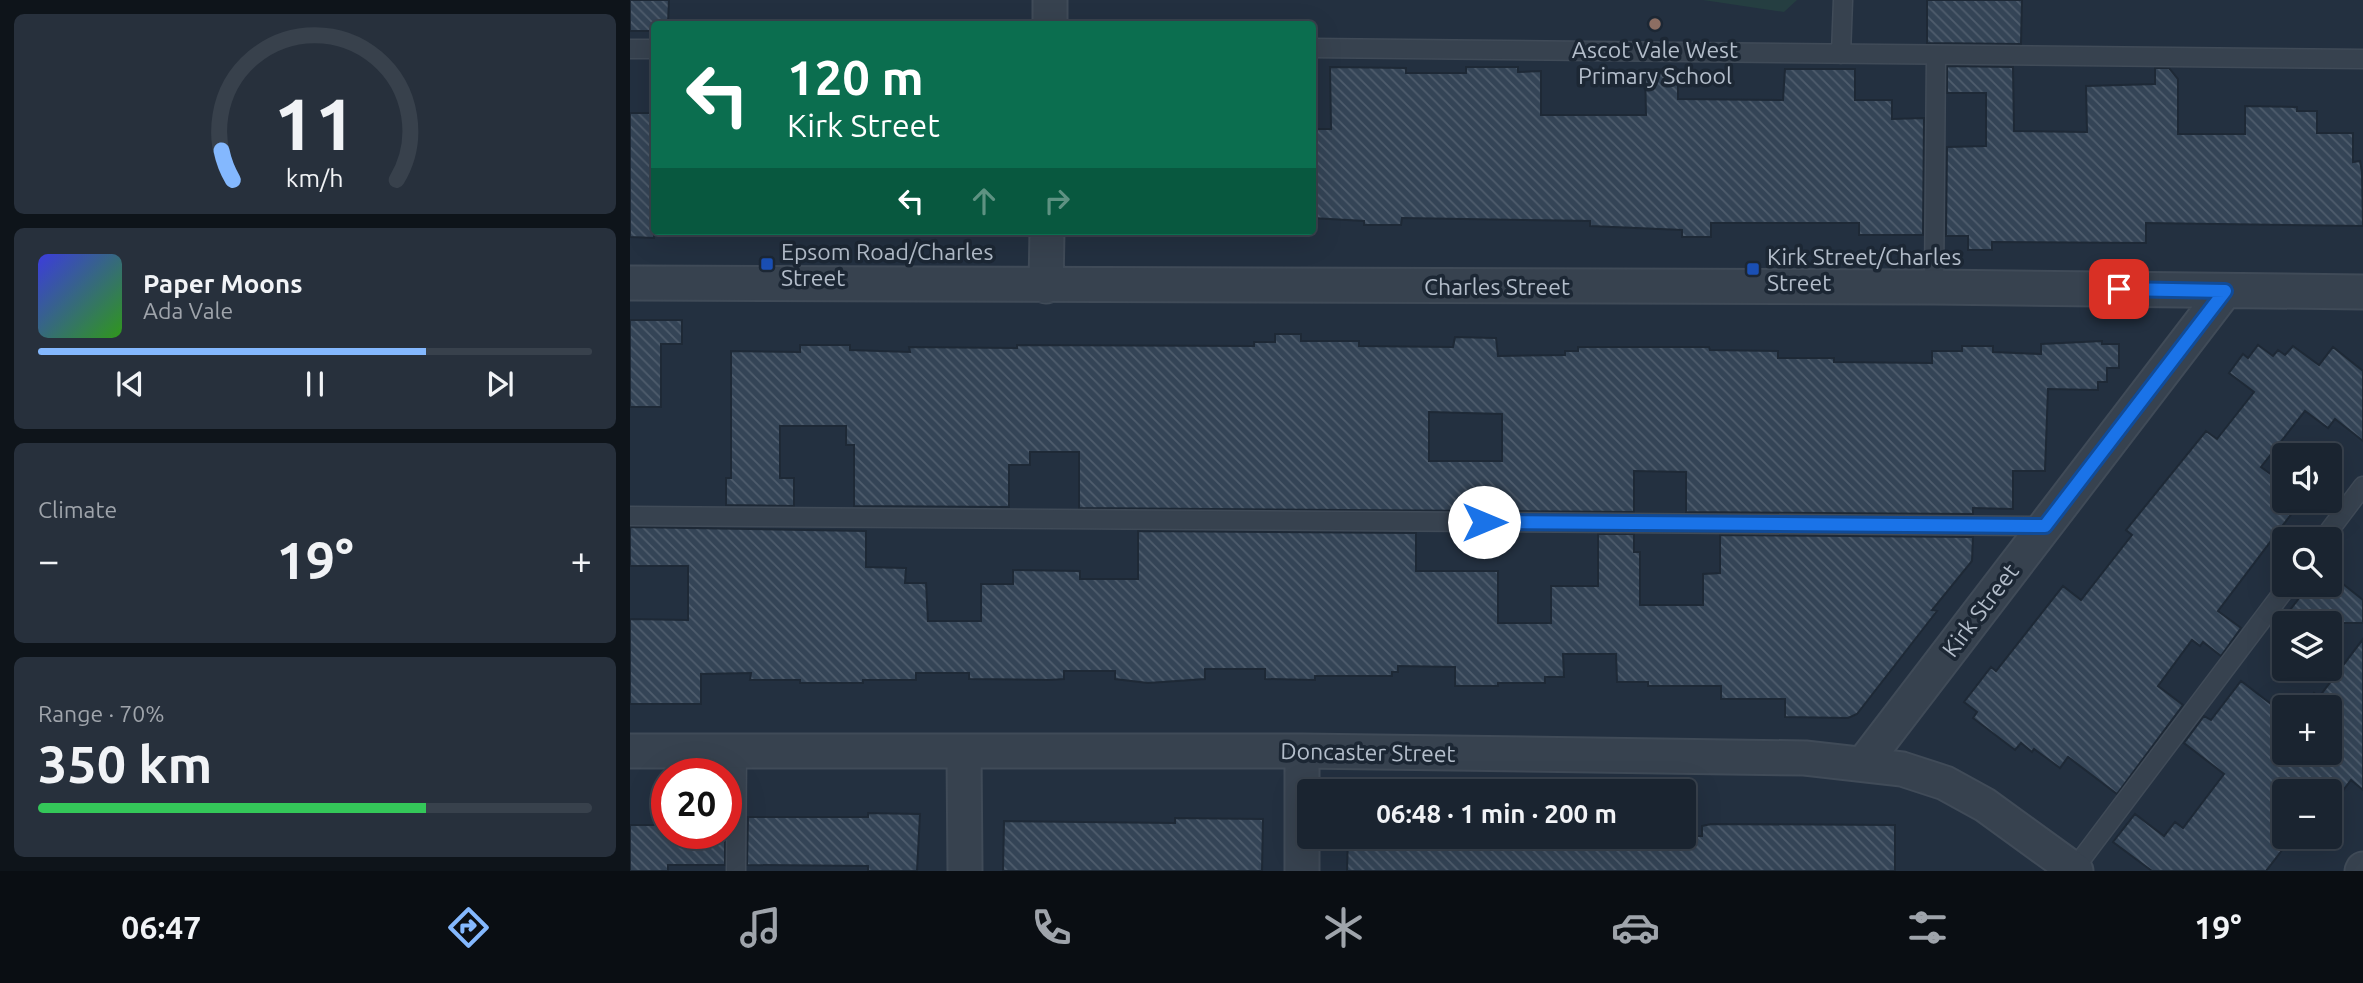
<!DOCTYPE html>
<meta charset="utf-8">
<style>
:root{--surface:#1a2430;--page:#27303c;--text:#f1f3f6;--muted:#9fa4ab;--line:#38414c;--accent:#84b8fe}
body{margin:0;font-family:Ubuntu,sans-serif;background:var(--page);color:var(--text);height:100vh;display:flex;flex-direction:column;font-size:26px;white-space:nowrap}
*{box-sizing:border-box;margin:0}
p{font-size:23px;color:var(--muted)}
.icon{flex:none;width:38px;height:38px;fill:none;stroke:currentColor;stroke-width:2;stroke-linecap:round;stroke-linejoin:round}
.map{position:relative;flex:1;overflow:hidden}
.drawer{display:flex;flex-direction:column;gap:14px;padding:14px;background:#0e141a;width:630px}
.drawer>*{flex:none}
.banner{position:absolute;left:21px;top:21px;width:665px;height:214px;border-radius:7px;box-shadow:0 7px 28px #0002,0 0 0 2px var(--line);background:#0b6e4f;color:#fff;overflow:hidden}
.fabs{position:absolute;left:1642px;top:443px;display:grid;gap:14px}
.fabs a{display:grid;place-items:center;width:70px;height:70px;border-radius:7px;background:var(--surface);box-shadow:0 7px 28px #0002,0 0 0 2px var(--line);font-size:35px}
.speed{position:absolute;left:21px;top:758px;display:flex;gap:14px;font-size:35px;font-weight:700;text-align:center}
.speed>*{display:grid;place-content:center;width:91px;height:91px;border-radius:50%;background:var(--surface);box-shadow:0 7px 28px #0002,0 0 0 2px var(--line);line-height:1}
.speed .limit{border:10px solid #d22;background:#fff;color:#111}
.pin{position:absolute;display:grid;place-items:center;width:60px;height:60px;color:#fff;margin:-30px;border-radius:14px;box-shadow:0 4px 10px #0006}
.me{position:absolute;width:77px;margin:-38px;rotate:90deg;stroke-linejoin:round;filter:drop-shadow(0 0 5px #0008)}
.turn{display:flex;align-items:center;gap:24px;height:147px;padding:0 21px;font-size:32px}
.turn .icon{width:91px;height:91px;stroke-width:2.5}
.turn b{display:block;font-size:49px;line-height:60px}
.lanes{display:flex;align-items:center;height:66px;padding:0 21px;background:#0003;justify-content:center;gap:35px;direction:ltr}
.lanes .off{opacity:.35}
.big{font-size:52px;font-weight:600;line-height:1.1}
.drawer .widget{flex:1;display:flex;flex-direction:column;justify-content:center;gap:10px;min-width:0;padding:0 24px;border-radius:10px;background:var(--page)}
.drawer .dial{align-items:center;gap:0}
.dial svg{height:182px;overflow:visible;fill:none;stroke:var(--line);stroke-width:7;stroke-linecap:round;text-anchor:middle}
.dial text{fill:var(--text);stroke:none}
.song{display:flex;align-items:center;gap:21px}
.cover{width:84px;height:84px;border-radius:10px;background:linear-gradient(135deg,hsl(240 70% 55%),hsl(110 70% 35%))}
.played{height:7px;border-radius:4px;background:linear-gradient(90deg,var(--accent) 70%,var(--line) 70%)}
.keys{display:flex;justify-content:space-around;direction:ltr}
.heat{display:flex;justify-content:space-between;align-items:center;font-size:38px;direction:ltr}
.charge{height:10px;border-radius:5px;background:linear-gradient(90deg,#34c759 70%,var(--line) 0)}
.trip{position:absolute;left:667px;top:779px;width:399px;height:70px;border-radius:7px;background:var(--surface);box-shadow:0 7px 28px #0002,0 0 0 2px var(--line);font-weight:600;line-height:70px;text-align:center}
.tab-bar{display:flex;height:112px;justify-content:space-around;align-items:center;background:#0a0e13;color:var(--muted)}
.tab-bar .icon{width:49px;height:49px}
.tab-bar .selected{color:var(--accent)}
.tab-bar b{font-size:32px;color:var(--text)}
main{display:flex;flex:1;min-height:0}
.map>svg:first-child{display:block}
</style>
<main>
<section class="drawer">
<div class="widget dial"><svg viewBox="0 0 100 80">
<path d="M14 69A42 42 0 1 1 86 69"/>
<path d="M14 69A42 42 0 0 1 9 56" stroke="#84b8fe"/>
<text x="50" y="56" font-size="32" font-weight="700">11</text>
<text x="50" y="72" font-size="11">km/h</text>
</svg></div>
<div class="widget">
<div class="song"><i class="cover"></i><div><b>Paper Moons</b><p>Ada Vale</p></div></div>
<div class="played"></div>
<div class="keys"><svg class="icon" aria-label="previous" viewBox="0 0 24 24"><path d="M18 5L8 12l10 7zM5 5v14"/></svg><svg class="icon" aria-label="pause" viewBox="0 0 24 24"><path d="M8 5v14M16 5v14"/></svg><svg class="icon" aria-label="next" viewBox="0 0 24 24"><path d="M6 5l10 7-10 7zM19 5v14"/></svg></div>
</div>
<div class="widget"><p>Climate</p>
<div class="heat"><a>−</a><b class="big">19°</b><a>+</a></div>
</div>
<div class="widget"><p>Range · 70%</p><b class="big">350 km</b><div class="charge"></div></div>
</section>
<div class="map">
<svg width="1733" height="871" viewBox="0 0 1733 871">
<defs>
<pattern id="building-back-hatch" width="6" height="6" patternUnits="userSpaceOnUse" patternTransform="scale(1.75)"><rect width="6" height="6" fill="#344456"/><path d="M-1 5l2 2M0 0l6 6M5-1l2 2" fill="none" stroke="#4f5d6d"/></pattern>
</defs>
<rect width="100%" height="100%" fill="#233040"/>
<!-- grass -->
<path fill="#253e41" d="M1073 0H1167L1154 12Z"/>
<!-- building -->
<path fill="url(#building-back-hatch)" stroke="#1e2936" stroke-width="2" fill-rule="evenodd" d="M0 0H39L38 24H24V31H0Z
M1297 0H1392L1391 44 1297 43Z
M1317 66 1383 67 1384 131 1457 132 1456 86 1525 84V68H1539L1548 79V134H1615V106L1667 107V111H1687V133H1723V162L1730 161 1732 172 1733 226 1516 223V243L1362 242V250H1338V236H1316L1317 147 1356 146V93H1317Z
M700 67 776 68V73H836V67H888V72L911 71V115H1016L1015 70 1048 69V99L1153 100 1155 69H1225V100H1262V119L1294 118 1293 235H1229V223H1081V237H1052V230L960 226V221L772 218 771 225H734V221L682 218V129H701Z
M0 113H24V238L0 237Z
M0 320H52V344H31V407H0Z
M645 334H671V341H729V346L823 347 825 337 866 338 868 356 935 355V351H948V347H1079L1080 350 1148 351V358H1204V362L1302 363V351H1332V346H1363V352L1411 354V344L1472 341V344H1489V368H1477V382H1468V390L1418 389 1415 471H1383V509L1343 508V514L1056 512V472L1004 471V512L449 508V452H400V465H379V507L224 506V445H216V426H150V478H164V506L96 505V478H101V351L170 352V345H220V350L280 352 279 347 387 348V345L624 346V342H645ZM799 412 872 414V461H799Z
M1628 345 1643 356 1648 350 1655 355 1663 346 1689 365 1703 347 1733 371V441L1705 419 1698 428 1675 411 1631 467 1654 484V500H1672L1588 611 1611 628 1591 656 1573 642 1570 646 1562 640 1528 686 1553 705 1487 794 1438 757 1430 768 1404 749 1402 752 1391 743 1385 750 1343 718 1347 712 1334 702 1361 667 1366 671 1433 586 1451 600 1502 535 1496 530 1576 431 1587 439 1624 392 1599 373 1613 354 1618 358Z
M0 527 236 531V567L276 568 275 583H296L298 621H351V584H383V570L450 571V579H508V531L786 533V571H868V623H921V586H968V534H1004V552H1010V605H1073V574L1090 573V535L1343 537 1342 561 1302 610 1307 611 1227 714 1218 718 1155 717V699H1091V686H1018V682H987L986 654H933L934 677H915V683H868V686H825V667L768 666V672H762V676H685V680L635 679V669H575V679L518 683 485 679V671H434V679L420 680 339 679V673H286V680H233V683H170V680H120L121 673 71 674V704H0V619L58 620V566H0Z
M1680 584H1713L1733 600V623H1650Z
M1733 639V790L1721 780 1699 809V791H1654V836H1663L1636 871H1522L1483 842 1505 814 1534 836 1545 822 1553 828 1594 774 1554 743 1574 716 1581 720 1611 681 1654 714V752H1699V707H1673L1684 693 1689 697Z
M238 813 290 814 287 871H238V866L117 865 118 817H238Z
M545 818 633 819 632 871H373L374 821 545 823Z
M1081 824 1265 825V871H717L718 836H1072V826Z
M0 825H37V833H95V865H38V871H0Z"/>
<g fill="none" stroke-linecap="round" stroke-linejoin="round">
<!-- lane casing -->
<g stroke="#404b58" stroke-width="21">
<path id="lane" d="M682 48 1733 59
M0 49H24
M1211 54 1213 0
M1304 287 1306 55
M0 516 1415 526
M1693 539 1733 486
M1444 869 1659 584
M106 871 107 753"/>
</g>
<!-- street casing -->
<g stroke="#404b58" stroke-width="37">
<path id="street" d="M420 24V0
M0 283 1304 287 1733 292
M416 286 417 231
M0 751H672L1175 758 1272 769 1315 783 1355 805 1446 871
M672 751V871
M334 753 335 871
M1233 764 1595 291
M1732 871 1733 869"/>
</g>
<!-- lane -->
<use href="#lane" stroke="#37424f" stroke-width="18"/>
<!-- street -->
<use href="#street" stroke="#37424f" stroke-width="33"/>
</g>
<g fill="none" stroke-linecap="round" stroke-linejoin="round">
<!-- route casing -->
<g stroke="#114b97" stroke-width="18">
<path id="route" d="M854 522 1415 526 1595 291 1489 289"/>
</g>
<!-- route -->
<use href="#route" stroke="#1a73e8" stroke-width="12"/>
</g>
<!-- markers -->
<circle fill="#8d6e63" stroke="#1c2734" stroke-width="2.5" cx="1025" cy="24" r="7"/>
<g fill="#1a4fb4" stroke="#1c2734" stroke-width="2.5">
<rect x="130" y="257" width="14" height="14" rx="3.5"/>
<rect x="1116" y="262" width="14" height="14" rx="3.5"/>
</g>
<g text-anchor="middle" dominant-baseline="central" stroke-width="7" stroke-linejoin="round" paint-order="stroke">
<!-- poi labels -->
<g font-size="23" fill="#b3bdca" stroke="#1c2734" text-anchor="start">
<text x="1025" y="49" text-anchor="middle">Ascot Vale West<tspan x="1025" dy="26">Primary School</tspan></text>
<text x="151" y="251">Epsom Road/Charles<tspan x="151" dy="26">Street</tspan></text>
<text x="1137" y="256">Kirk Street/Charles<tspan x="1137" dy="26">Street</tspan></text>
</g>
<!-- street labels -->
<g font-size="23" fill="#b3bdca" stroke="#1c2734">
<text x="867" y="286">Charles Street</text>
<text transform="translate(1350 610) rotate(-53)">Kirk Street</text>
<text transform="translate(738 752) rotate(1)">Doncaster Street</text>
</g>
</g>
</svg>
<div class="fabs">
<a><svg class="icon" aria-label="sound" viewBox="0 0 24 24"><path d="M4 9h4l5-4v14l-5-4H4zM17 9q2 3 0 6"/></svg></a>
<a><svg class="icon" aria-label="search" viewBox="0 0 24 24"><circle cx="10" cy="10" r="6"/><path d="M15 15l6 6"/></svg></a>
<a><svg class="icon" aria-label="layers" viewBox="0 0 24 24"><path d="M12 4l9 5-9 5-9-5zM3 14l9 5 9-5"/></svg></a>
<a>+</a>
<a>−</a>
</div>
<div class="speed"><div class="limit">20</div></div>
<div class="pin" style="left:1489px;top:289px;background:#d93025"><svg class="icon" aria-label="arrive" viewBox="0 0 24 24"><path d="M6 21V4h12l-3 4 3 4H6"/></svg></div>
<svg class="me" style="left:854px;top:522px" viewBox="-20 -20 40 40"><circle r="19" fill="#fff"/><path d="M0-13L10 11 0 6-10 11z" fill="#1a73e8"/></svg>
<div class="trip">06:48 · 1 min · 200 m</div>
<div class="banner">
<div class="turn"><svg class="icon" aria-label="left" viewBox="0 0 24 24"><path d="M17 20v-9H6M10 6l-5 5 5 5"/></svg><div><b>120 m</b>Kirk Street</div></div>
<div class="lanes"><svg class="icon" aria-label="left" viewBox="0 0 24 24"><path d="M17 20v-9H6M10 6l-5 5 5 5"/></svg><svg class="icon off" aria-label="ahead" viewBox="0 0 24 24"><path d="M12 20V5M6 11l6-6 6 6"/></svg><svg class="icon off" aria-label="right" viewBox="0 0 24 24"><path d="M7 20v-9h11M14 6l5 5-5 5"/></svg></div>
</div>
</div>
</main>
<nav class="tab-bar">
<b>06:47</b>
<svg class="icon selected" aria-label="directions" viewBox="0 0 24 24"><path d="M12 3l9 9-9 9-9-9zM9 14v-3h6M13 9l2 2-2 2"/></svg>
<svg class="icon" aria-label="music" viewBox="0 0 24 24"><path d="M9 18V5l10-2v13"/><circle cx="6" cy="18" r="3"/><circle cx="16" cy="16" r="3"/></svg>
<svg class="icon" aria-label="phone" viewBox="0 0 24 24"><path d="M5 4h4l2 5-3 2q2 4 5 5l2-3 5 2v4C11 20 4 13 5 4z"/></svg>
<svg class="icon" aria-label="climate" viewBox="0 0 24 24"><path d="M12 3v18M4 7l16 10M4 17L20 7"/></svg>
<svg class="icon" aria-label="car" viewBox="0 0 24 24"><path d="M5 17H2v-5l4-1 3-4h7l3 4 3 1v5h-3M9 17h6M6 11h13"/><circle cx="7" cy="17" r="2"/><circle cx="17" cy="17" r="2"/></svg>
<svg class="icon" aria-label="filters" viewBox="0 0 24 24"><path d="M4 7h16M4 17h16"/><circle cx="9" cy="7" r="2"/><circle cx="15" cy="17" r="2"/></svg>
<b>19°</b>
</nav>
